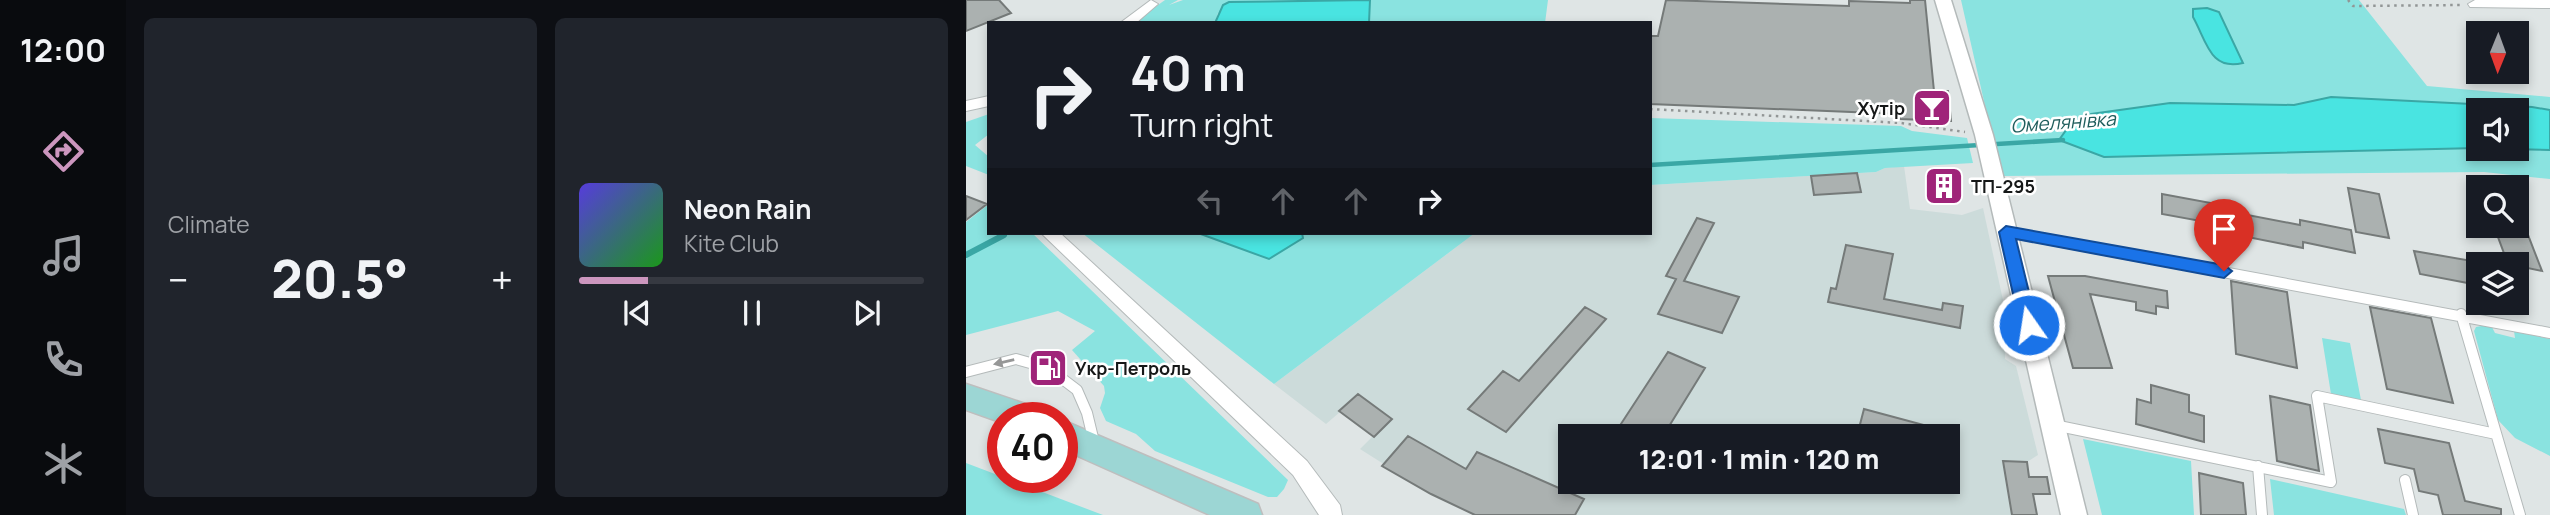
<!DOCTYPE html>
<meta charset="utf-8">
<style>
:root{--surface:#171b24;--page:#20242c;--text:#f1f3f6;--muted:#9ea1a6;--line:#363941;--accent:#cc96be}
body{margin:0;font-family:Manrope,sans-serif;background:var(--page);color:var(--text);height:100vh;display:flex;flex-direction:column;font-size:26px;white-space:nowrap}
*{box-sizing:border-box;margin:0}
p{font-size:23px;color:var(--muted)}
.icon{flex:none;width:38px;height:38px;fill:none;stroke:currentColor;stroke-width:2;stroke-linecap:round;stroke-linejoin:round}
.map{position:relative;flex:1;overflow:hidden}
.side{display:flex;flex-direction:column;gap:18px;padding:18px;background:#0d0f14;width:840px}
.side>*{flex:none}
.top-card{position:absolute;left:21px;top:21px;width:665px;height:214px;border-radius:0px;box-shadow:0 4px 10px #0003;background:#171b24;color:var(--text);overflow:hidden}
.needle{width:46px;rotate:181deg}
.tools{position:absolute;left:1500px;top:21px;display:grid;gap:14px}
.tools a{display:grid;place-items:center;width:63px;height:63px;border-radius:0px;background:var(--surface);box-shadow:0 4px 10px #0003;font-size:35px}
.speed{position:absolute;left:21px;top:402px;display:flex;gap:14px;font-size:35px;font-weight:700;text-align:center}
.speed>*{display:grid;place-content:center;width:91px;height:91px;border-radius:50%;background:var(--surface);box-shadow:0 4px 10px #0003;line-height:1}
.speed .limit{border:10px solid #d22;background:#fff;color:#111}
.pin{position:absolute;display:grid;place-items:center;width:60px;height:60px;color:#fff;margin:-72px -30px;border-radius:50% 50% 50% 0;rotate:-45deg;box-shadow:0 0 7px #0007}
.pin .icon{rotate:45deg}
.me{position:absolute;width:77px;margin:-38px;rotate:347deg;stroke-linejoin:round;filter:drop-shadow(0 0 5px #0008)}
.turn{display:flex;align-items:center;gap:24px;height:147px;padding:0 28px;font-size:32px}
.turn .icon{width:91px;height:91px;stroke-width:2.5}
.turn b{display:block;font-size:49px;line-height:60px}
.lanes{display:flex;align-items:center;height:66px;padding:0 28px;background:#0003;justify-content:center;gap:35px;direction:ltr}
.lanes .off{opacity:.35}
.big{font-size:52px;font-weight:800;line-height:1.1}
.side .card{flex:1;display:flex;flex-direction:column;justify-content:center;gap:10px;min-width:0;padding:0 24px;border-radius:10px;background:var(--page)}
.song{display:flex;align-items:center;gap:21px}
.cover{width:84px;height:84px;border-radius:10px;background:linear-gradient(135deg,hsl(250 70% 55%),hsl(120 70% 35%))}
.played{height:7px;border-radius:4px;background:linear-gradient(90deg,var(--accent) 20%,var(--line) 20%)}
.keys{display:flex;justify-content:space-around;direction:ltr}
.heat{display:flex;justify-content:space-between;align-items:center;font-size:38px;direction:ltr}
.side .tiles{flex:1;display:grid;gap:18px;grid-template-columns:repeat(2,1fr)}
.trip{position:absolute;left:592px;top:424px;width:402px;height:70px;border-radius:0px;background:var(--surface);box-shadow:0 4px 10px #0003;font-weight:800;line-height:70px;text-align:center}
main{display:flex;flex:1;min-height:0}
.menu{display:flex;flex-direction:column;width:126px;justify-content:space-around;align-items:center;background:#090b0e;color:var(--muted)}
.menu .icon{width:49px;height:49px}
.menu .active{color:var(--accent)}
.menu b{font-size:32px;color:var(--text)}
.map>svg:first-child{display:block}
</style>
<main>
<nav class="menu">
<b>12:00</b>
<svg class="icon active" aria-label="directions" viewBox="0 0 24 24"><path d="M12 3l9 9-9 9-9-9zM9 14v-3h6M13 9l2 2-2 2"/></svg>
<svg class="icon" aria-label="music" viewBox="0 0 24 24"><path d="M9 18V5l10-2v13"/><circle cx="6" cy="18" r="3"/><circle cx="16" cy="16" r="3"/></svg>
<svg class="icon" aria-label="phone" viewBox="0 0 24 24"><path d="M5 4h4l2 5-3 2q2 4 5 5l2-3 5 2v4C11 20 4 13 5 4z"/></svg>
<svg class="icon" aria-label="climate" viewBox="0 0 24 24"><path d="M12 3v18M4 7l16 10M4 17L20 7"/></svg>
</nav>
<section class="side">
<div class="tiles">
<div class="card"><p>Climate</p>
<div class="heat"><a>−</a><b class="big">20.5°</b><a>+</a></div>
</div>
<div class="card">
<div class="song"><i class="cover"></i><div><b>Neon Rain</b><p>Kite Club</p></div></div>
<div class="played"></div>
<div class="keys"><svg class="icon" aria-label="previous" viewBox="0 0 24 24"><path d="M18 5L8 12l10 7zM5 5v14"/></svg><svg class="icon" aria-label="pause" viewBox="0 0 24 24"><path d="M8 5v14M16 5v14"/></svg><svg class="icon" aria-label="next" viewBox="0 0 24 24"><path d="M6 5l10 7-10 7zM19 5v14"/></svg></div>
</div>
</div>
</section>
<div class="map">
<svg width="1584" height="515" viewBox="0 0 1584 515">
<rect width="100%" height="100%" fill="#dfe5e5"/>
<!-- built -->
<path fill="#ccdbda" fill-rule="evenodd" d="M938 166 944 209 996 215 1017 208 1040 314 1039 359 1050 366 1072 455 1061 462 1071 515H509L465 494 394 449 407 436 374 412 360 424 308 384 509 233H684V185L910 172 919 168ZM604 436H982V481H604Z"/>
<!-- green -->
<path fill="#8ae3e0" d="M199 0H212L203 5 217 0H338L252 13 249 23H167Z
M404 0H582L579 23H403Z
M995 0H1393L1461 86 1584 97V110L1566 107 1365 97 1328 105 1204 103 1125 114 1093 140 1138 157 1503 148 1584 150V179L1518 172 1035 176Z
M23 114V134L9 145 23 157V175L0 166V122Z
M684 118 935 126 946 131 1001 138 1007 163 919 168 910 172 684 185Z
M23 204V233H66L322 480 318 489 311 497H302L189 451 170 434 140 421 134 408 139 393 138 386 106 350 129 331 92 311 0 335V222Z
M116 233H509L308 384Z
M1521 325 1526 327 1529 333 1549 338 1548 331 1584 339V456L1549 438 1532 420 1508 331 1510 327Z
M1356 338 1384 343 1395 400 1365 394Z
M1117 439 1225 461 1228 515H1136Z
M0 463 137 515H0Z
M1304 479 1438 509 1440 515H1308Z"/>
<!-- water -->
<path fill="#49e4e1" stroke="#3aa7a5" stroke-width="2" d="M404 0 403 23H249L257 5 263 2Z
M1241 8 1253 12 1277 63C1244 71 1241 42 1227 17V9Z
M1365 97 1566 107 1584 110V150L1542 149H1550V110H1512V148L1138 157 1093 140 1103 126 1125 114 1204 103 1328 105Z
M232 233H336L337 238 303 259Z"/>
<g fill="none" stroke-linecap="round" stroke-linejoin="round">
<!-- stream-far1 -->
<path stroke="#3aa7a5" stroke-width="4.5" d="M684 165 1097 140"/>
<!-- stream -->
<path stroke="#3aa7a5" stroke-width="6" d="M0 255 38 235"/>
</g>
<!-- building -->
<path fill="#abb1b0" stroke="#757a79" stroke-width="2" d="M0 0H33L45 13 0 31Z
M700 0 883 6V1L944 3V0H959L968 91H982L985 121 934 119V114L684 104V36H692Z
M891 173 895 192 848 195 845 176Z
M964 177H988L992 194 967 195Z
M1382 188 1413 194 1423 238 1390 232Z
M1196 194 1245 203V208L1334 225V220L1385 230 1389 253 1337 242V248L1246 230V223L1196 214Z
M0 196 21 204 0 220Z
M731 218 748 223 718 281 773 297 756 333 692 314 710 279 700 276Z
M1529 229 1562 235 1576 271 1542 264Z
M880 245 927 254 918 299 976 310 977 303 997 306 994 328 862 302 865 288 870 289Z
M1448 251 1512 262V285L1454 274Z
M1082 276H1119L1201 291 1202 308 1190 306V314L1170 310V302L1124 294 1146 368H1107Z
M1265 281 1321 292 1331 368 1270 354Z
M619 307 640 319 540 432 502 409 537 371 553 381Z
M1404 307 1465 318 1487 403 1421 389Z
M702 352 739 368 697 436H664L651 430Z
M1185 385 1223 395V412L1238 416V442L1170 424 1171 399 1185 403Z
M392 394 426 419 408 437 373 411Z
M1304 396 1344 405 1353 471 1311 461Z
M898 409 980 431V436H891Z
M1412 429 1483 443 1499 501 1535 509V515H1477L1472 495 1453 491 1448 469 1419 463Z
M442 436 500 469 511 452 618 499 609 515H509L465 494 416 466Z
M1037 461 1061 462 1063 477H1081L1084 494H1067L1071 515H1046Z
M1233 473 1277 483 1280 515H1235Z"/>
<g fill="none" stroke-linecap="round" stroke-linejoin="round">
<!-- service casing -->
<g stroke="#b4baba" stroke-width="12">
<path id="service" d="M1042 232 1584 333
M1495 314 1554 515
M0 372 50 359 82 368 111 390 121 413 128 442
M1088 425 1365 482 1351 396 1530 434
M1292 466 1296 515
M1439 480 1447 515"/>
</g>
<!-- minor casing -->
<g stroke="#b4baba" stroke-width="2">
<path id="minor" d="M185 0 192 4 170 23H154Z
M1509 0H1584V8L1504 7 1502 4Z
M23 96V106L0 111V101Z
M75 233H94L341 461 374 505 376 515H353L327 475Z"/>
</g>
<!-- tertiary casing -->
<g stroke="#b4baba" stroke-width="3">
<path id="tertiary" d="M969 0H985L1027 135 1121 515H1095L1009 135Z"/>
</g>
<!-- primary casing -->
<g stroke="#bebebe" stroke-width="3">
<path id="primary" d="M0 384 71 408 75 418H37V423L0 410Z
M96 420 292 504 296 515H244L96 449Z"/>
</g>
<!-- path -->
<path stroke="#929696" stroke-width="2.5" stroke-dasharray="2.5 4.5" stroke-linecap="butt" d="M1382 0 1387 6 1496 5
M684 109 935 123 999 132"/>
<!-- service -->
<use href="#service" stroke="#fff" stroke-width="10"/>
<!-- minor -->
<use href="#minor" fill="#fff" fill-rule="evenodd"/>
<!-- tertiary -->
<use href="#tertiary" fill="#fff" fill-rule="evenodd"/>
<!-- primary -->
<use href="#primary" fill="#9cd6d4" fill-rule="evenodd"/>
</g>
<!-- one-way arrows -->
<defs><path id="oneway-solid" d="M-6-.8H1V-3.2L6.5 0L1 3.2V.8H-6Z" transform="scale(1.75)"/></defs>
<use fill="#969797" href="#oneway-solid" transform="translate(38 362) rotate(167)"/>
<!-- route -->
<path fill="#1a73e8" stroke="#114b97" stroke-width="2" d="M1040 226 1258 265 1266 271 1258 278 1050 239 1071 325 1069 330H1057L1054 325 1033 232Z"/>
<!-- icons -->
<defs>
<g id="bar-square" transform="scale(2.0125)"><rect x="-9" y="-9" width="18" height="18" rx="4" fill="#9f2479" stroke="#fff"/><path d="M-6-5H6L.8 .8V4.5H3.5V6h-7V4.5H-.8V.8Z" fill="#fff"/></g>
<g id="building-square" transform="scale(2.0125)"><rect x="-9" y="-9" width="18" height="18" rx="4" fill="#9f2479" stroke="#fff"/><path d="M-4-6H4V6H1V3H-1V6H-4ZM-2.5-4.3h1.7v1.8h-1.7ZM.8-4.3h1.7v1.8H.8ZM-2.5-1h1.7V.8h-1.7ZM.8-1h1.7V.8H.8Z" fill="#fff"/></g>
<g id="fuel-square" transform="scale(2.0125)"><rect x="-9" y="-9" width="18" height="18" rx="4" fill="#9f2479" stroke="#fff"/><path d="M-5.5-6h7V0h2V4h1.3V-2.5L3-4.5l.8-.8L6-3V5H2.5V1h-1V6h-7ZM-4.2-4.7v3.2H.2V-4.7Z" fill="#fff"/></g>
</defs>
<g fill-rule="evenodd">
<use href="#bar-square" x="966" y="108"/>
<use href="#building-square" x="978" y="186"/>
<use href="#fuel-square" x="82" y="368"/>
</g>
<g text-anchor="middle" dominant-baseline="central" stroke-width="5" stroke-linejoin="round" paint-order="stroke">
<!-- poi labels -->
<g font-size="18" font-weight="bold" fill="#161818" stroke="#fff" text-anchor="start">
<text x="939" y="108" text-anchor="end">Хутір</text>
<text x="1005" y="186">ТП-295</text>
<text x="109" y="368">Укр-Петроль</text>
</g>
<!-- water labels -->
<g font-size="19" font-style="italic" fill="#205e5d" stroke="#fff">
<text transform="translate(1097 122) rotate(-4)">Омелянівка</text>
</g>
</g>
</svg>
<div class="tools">
<a><svg class="needle" viewBox="-14 -14 28 28"><path d="M0-13l5 13h-10z" fill="#e53935"/><path d="M0 13l5-13h-10z" fill="#9ea1a6"/></svg></a>
<a><svg class="icon" aria-label="sound" viewBox="0 0 24 24"><path d="M4 9h4l5-4v14l-5-4H4zM17 9q2 3 0 6"/></svg></a>
<a><svg class="icon" aria-label="search" viewBox="0 0 24 24"><circle cx="10" cy="10" r="6"/><path d="M15 15l6 6"/></svg></a>
<a><svg class="icon" aria-label="layers" viewBox="0 0 24 24"><path d="M12 4l9 5-9 5-9-5zM3 14l9 5 9-5"/></svg></a>
</div>
<div class="speed"><div class="limit">40</div></div>
<div class="pin" style="left:1258px;top:271px;background:#d93025"><svg class="icon" aria-label="arrive" viewBox="0 0 24 24"><path d="M6 21V4h12l-3 4 3 4H6"/></svg></div>
<svg class="me" style="left:1063px;top:325px" viewBox="-20 -20 40 40"><circle r="17" fill="#1a73e8" stroke="#fff" stroke-width="3"/><path d="M0-11L8 9 0 5-8 9z" fill="#fff"/></svg>
<div class="trip">12:01 · 1 min · 120 m</div>
<div class="top-card">
<div class="turn"><svg class="icon" aria-label="right" viewBox="0 0 24 24"><path d="M7 20v-9h11M14 6l5 5-5 5"/></svg><div><b>40 m</b>Turn right</div></div>
<div class="lanes"><svg class="icon off" aria-label="left" viewBox="0 0 24 24"><path d="M17 20v-9H6M10 6l-5 5 5 5"/></svg><svg class="icon off" aria-label="ahead" viewBox="0 0 24 24"><path d="M12 20V5M6 11l6-6 6 6"/></svg><svg class="icon off" aria-label="ahead" viewBox="0 0 24 24"><path d="M12 20V5M6 11l6-6 6 6"/></svg><svg class="icon" aria-label="right" viewBox="0 0 24 24"><path d="M7 20v-9h11M14 6l5 5-5 5"/></svg></div>
</div>
</div>
</main>
